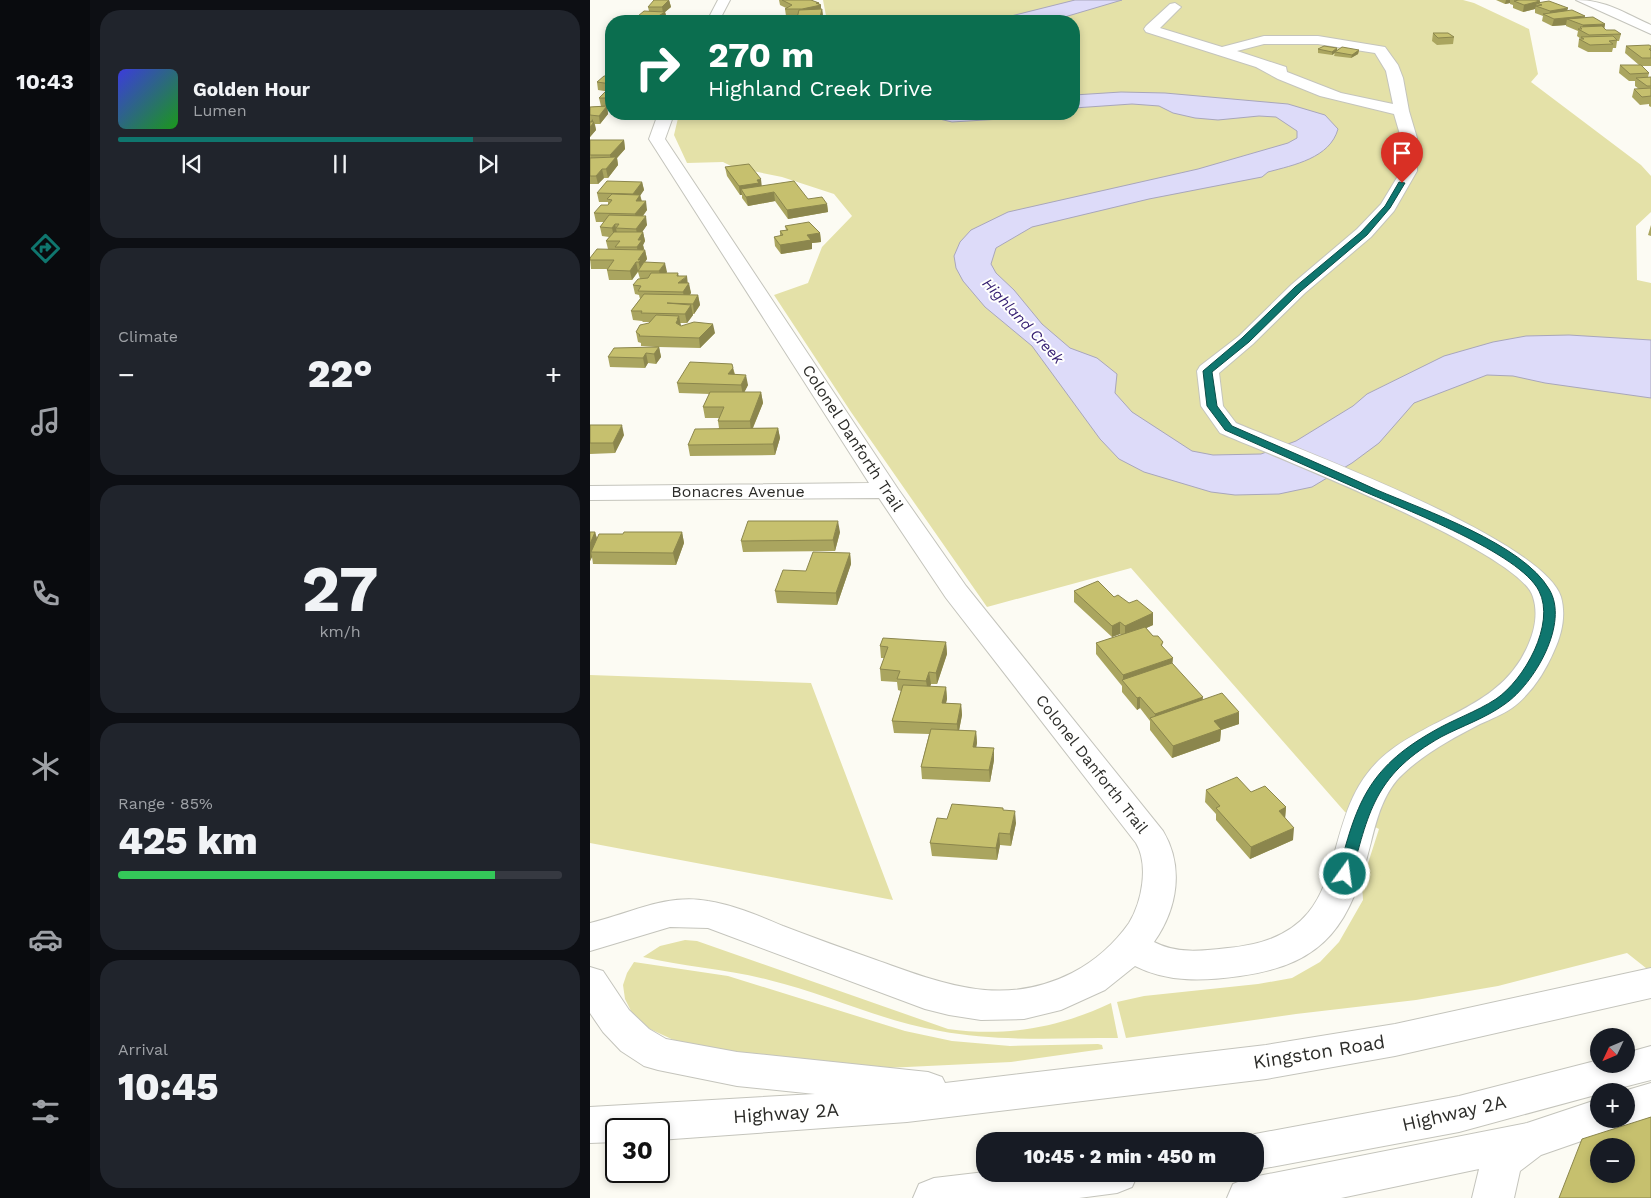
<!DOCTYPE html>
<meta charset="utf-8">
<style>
:root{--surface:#171b24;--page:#20242c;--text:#f1f3f6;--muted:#9ea1a6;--line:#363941;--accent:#0f766e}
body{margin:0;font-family:"Work Sans",sans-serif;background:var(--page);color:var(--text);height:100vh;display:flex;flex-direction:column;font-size:19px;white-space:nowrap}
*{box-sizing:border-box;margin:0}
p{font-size:16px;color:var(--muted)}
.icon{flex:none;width:28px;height:28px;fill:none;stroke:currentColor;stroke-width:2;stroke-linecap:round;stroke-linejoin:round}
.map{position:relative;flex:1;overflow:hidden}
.drawer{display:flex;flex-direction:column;gap:10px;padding:10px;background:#0d0f14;width:500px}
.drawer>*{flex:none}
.banner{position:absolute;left:15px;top:15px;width:475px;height:105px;border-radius:20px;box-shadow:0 2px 8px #0003;background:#0b6e4f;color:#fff;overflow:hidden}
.needle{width:32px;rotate:226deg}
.buttons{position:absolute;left:1000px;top:1028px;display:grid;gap:10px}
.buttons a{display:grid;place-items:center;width:45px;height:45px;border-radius:50%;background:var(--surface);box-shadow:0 2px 8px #0003;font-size:25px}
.speed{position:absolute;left:15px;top:1118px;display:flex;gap:10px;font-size:25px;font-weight:700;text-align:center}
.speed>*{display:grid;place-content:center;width:65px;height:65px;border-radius:50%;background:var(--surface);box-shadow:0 2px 8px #0003;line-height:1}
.speed .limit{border:2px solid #111;border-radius:8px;background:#fff;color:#111}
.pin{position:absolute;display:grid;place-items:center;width:42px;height:42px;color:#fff;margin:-51px -21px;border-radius:50% 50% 50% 0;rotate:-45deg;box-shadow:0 0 5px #0007}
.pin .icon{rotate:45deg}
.me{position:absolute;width:55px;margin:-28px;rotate:14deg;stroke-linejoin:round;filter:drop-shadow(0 0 4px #0008)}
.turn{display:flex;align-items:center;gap:18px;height:105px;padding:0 20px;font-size:22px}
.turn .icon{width:65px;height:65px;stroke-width:2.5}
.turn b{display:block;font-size:35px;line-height:42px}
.big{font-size:38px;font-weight:800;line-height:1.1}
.drawer .widget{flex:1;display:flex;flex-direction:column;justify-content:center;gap:8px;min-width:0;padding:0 18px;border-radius:20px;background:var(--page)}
.drawer .dial{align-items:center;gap:0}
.dial b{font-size:65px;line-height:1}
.song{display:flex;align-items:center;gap:15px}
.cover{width:60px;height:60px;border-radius:8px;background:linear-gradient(135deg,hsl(240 70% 55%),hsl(120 70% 35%))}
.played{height:5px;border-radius:2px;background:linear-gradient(90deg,var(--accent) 80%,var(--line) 80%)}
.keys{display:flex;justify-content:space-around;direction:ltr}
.heat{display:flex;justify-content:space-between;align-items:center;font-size:28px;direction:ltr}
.charge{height:8px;border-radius:4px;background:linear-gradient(90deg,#34c759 85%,var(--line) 0)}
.trip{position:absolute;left:386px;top:1132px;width:288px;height:50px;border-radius:20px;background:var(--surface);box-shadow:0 2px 8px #0003;font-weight:800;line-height:50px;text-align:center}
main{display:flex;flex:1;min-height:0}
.menu{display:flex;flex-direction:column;width:90px;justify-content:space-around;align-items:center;background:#090b0e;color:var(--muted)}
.menu .icon{width:35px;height:35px}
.menu .active{color:var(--accent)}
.menu b{font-size:22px;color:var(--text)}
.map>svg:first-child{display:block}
</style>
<main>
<nav class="menu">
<b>10:43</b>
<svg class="icon active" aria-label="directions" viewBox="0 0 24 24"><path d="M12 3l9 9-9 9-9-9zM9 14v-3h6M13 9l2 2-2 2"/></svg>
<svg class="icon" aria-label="music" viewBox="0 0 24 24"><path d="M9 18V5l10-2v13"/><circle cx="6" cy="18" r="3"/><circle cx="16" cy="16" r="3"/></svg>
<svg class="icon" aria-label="phone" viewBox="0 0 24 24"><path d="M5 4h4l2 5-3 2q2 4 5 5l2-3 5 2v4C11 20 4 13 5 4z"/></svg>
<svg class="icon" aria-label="climate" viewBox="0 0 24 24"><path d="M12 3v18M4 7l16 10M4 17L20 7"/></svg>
<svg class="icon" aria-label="car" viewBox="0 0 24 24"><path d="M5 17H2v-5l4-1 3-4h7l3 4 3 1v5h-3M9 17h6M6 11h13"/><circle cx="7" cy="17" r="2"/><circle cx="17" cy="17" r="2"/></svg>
<svg class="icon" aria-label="filters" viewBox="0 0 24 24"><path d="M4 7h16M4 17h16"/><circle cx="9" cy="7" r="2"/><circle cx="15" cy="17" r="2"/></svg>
</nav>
<section class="drawer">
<div class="widget">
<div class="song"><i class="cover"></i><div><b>Golden Hour</b><p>Lumen</p></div></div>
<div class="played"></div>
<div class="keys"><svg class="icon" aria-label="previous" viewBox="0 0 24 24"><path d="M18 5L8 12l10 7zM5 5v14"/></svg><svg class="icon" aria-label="pause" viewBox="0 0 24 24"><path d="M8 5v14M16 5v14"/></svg><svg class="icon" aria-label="next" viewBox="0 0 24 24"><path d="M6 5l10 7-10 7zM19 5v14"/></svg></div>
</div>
<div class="widget"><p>Climate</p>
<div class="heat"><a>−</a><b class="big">22°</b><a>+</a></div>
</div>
<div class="widget dial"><b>27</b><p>km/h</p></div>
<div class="widget"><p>Range · 85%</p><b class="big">425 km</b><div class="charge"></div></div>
<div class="widget"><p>Arrival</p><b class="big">10:45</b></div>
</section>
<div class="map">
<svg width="1061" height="1198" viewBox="0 0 1061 1198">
<rect width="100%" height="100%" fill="#fcfbf3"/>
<!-- green -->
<path fill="#e4e1a8" d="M233 0H873L884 3 939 29 948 74 941 82 1051 165 1061 176V212L1046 226 1047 280 1061 283V972L1037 953 908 986 826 1000 706 1014 536 1038 527 1002 554 996 668 984 702 978 730 962 749 942 773 900 772 882 789 829 755 812 541 568 397 607 261 412 184 295 218 283 232 247 262 216 244 194 192 177 143 167 133 162 97 163 84 135 89 114H484V21H237Z
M0 675 221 683 303 900 0 843Z
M95 940 107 941 358 1029C416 1037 468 1028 521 1003L528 1038C469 1038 408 1042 350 1031 291 1021 237 994 179 980 137 969 95 967 53 957L70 946Z
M44 962 138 976 315 1031 362 1041 420 1046 508 1044 512 1045 513 1049 421 1062 275 1069 243 1068 90 1043 60 1029 43 1015 35 999 33 985 37 973Z"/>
<!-- water -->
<path fill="#dddbf9" stroke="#a8a6bb" d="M485 0H532L461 21H387L421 16Z
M531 92 575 93 698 104 735 115 748 129C740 158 704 165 678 172L672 177 559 199 442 227 406 248 401 264 406 273 424 290 452 324 480 348 507 358 527 374 525 393 542 412 602 451 623 455 671 454 706 441 763 406 777 394 854 356 903 342 936 336 979 335 1061 340V398L955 383 923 376 897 375 824 403 789 443 762 463 722 487 689 494 645 495 621 492 554 472 529 459 510 439 442 346 395 307 373 281 366 268 364 256 370 242 381 230 418 212 608 169 698 143 707 138V131L686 117 669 116 628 120 605 118 583 113 569 106 542 104 484 108V95Z
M269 114H441L411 119 362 122 341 117Z"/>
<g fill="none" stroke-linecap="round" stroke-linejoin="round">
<!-- minor casing -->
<g stroke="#c4c4bc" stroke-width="2">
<path id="minor" d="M128 0H140L129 21H117Z
M986 0C1016 0 1034 13 1061 25V34Z
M585 3 591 7 570 28 632 47 674 36H728L795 47 808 65 813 78 819 111 827 138V171L804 211 781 237 715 293 663 344 629 373 633 406 646 423C707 449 953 539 971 597 976 615 972 634 964 651 955 672 941 694 922 708 912 715 901 719 890 724 863 738 835 753 813 774 794 791 787 818 781 842 761 922 738 964 650 976 614 981 579 983 545 966L515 990 471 1010 434 1019 391 1020 359 1015 335 1009 118 928 80 927 0 951V923C39 914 76 893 118 901 144 905 169 916 193 926 224 938 255 949 286 960 353 984 413 1008 482 973 505 961 525 943 539 923 552 902 559 865 546 843L356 598 289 498 0 500V486L279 483 59 139 68 114H84L75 139 308 489 376 586 573 831C594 866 588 908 564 942 587 954 612 951 638 948 779 935 715 814 801 750 851 713 914 705 939 643 945 629 948 612 943 597 931 552 681 455 630 433L611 406 607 371 610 366 649 336 701 285 767 229 791 204 811 171V138L804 114 730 96 688 79 666 67 556 32 554 29 556 26 580 4ZM674 44H728L785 53 796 71 803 104 751 93 697 72 696 67 647 51Z"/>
</g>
<!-- major casing -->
<g stroke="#c4c4bc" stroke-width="2">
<path id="major" d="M0 967 13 971 39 1010 59 1029 76 1039 147 1052 338 1072 352 1077 355 1083 676 1045 805 1024 1061 968V998L805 1056 676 1079 317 1122 69 1140V1129H26V1142L0 1143V1107L225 1094 147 1086 68 1070 54 1066 31 1051 13 1032 0 1013Z
M1061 1046V1080L1018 1091H1009V1094L869 1132 665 1170V1141H649L665 1134 869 1096 1009 1060V1064H1036V1053Z
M1061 1083V1117L1036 1126 1027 1122 1023 1130 951 1155 930 1171 924 1198H882L889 1169 751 1198H637L643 1184 658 1178 937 1123 1009 1099V1119H1036V1091H1034Z
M395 1172V1174H548L542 1187 527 1193 489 1198H323L329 1184 344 1178Z"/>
</g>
<!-- minor -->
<use href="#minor" fill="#fff" fill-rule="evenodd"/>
<!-- major -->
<use href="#major" fill="#fff" fill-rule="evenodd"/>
</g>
<!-- wall -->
<path fill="#aaa55f" d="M79 0 81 7 75 12 77 19 74 20 80 21H42L59 11 58 7Z
M184 0H221L230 5 231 9H232L233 16 232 21H183L207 18V16H196L195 9 196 8 190 5 189 0Z
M906 0H946L950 1V2L977 11 994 18 1015 24 1014 28 1016 30 1031 34 1029 41H1027L1026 48H1023L1022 52H998L988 47 989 39H991L987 36 988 31 976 26V25L962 26 952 21 953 16 945 13V9L933 12 923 8V5L920 4V3L915 4Z
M843 33 864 37 863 44 847 45 842 41Z
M21 39V48H19L18 40Z
M1036 46H1061V66H1052L1059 73 1058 77H1061V107L1059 106V104L1050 105 1042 97 1044 89H1049L1045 86V81H1039L1029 73 1030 65H1049L1035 53Z
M728 49 747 50H769L768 54 761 58 744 56 745 53 742 55 728 53Z
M21 76V92L8 90 7 82Z
M21 93V106H17L18 114 10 124H5L6 130 0 137V107L11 106 9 98Z
M0 140H34L35 149 27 158 28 165 18 178H14L8 184H0Z
M135 167 172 186 218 199 237 204 238 212 198 219 185 201 158 206 152 198V195H150L137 176Z
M52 182 54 190 50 195 52 201 57 210 53 216 57 225 52 232H53L55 241 53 245 54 249 53 250H55L57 259 55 262 77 272 76 273 89 276 98 283 101 293 99 295H108L110 305 104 314H103V315L97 323H90L91 326 125 333 110 348 69 347 71 357 66 364 58 363 55 368 20 367 18 357 66 347 51 346V343L48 342 46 332 60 322H53L52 321 43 320 41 311 50 299 49 295 45 294 43 285 50 279 48 272 42 280H19L17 270V269H1L0 258 18 249 16 241 19 237 12 236 10 227 14 222H6L4 213 18 205V202H9L7 193Z
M1061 225V236L1058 235Z
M195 226 230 233 231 242 222 243V249L191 254 185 246 184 237 190 236V231L196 230Z
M143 368 145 374 158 385 154 392H171L173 403 163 428H188L190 438 185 455 100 456 98 445 129 428 128 421 129 418H115L113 407 120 394 89 393 87 383Z
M0 425 34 435 25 453 0 454Z
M0 532H5L7 538 33 534 92 532 94 543 86 565 3 564 2 557 0 561Z
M250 532 245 551 153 552 151 541Z
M260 553 261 564 247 605 187 603 185 591Z
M484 591 524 597 563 613V625L556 628 563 636 573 642 572 646 582 663 612 700 649 724 631 730 630 741 582 758 560 730V721L550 708 547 710 532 692V686L506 654V643L531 635 530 634 522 637 484 602Z
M356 642 357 654 347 684H341L340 687H356L357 699 356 703 371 704 372 715 369 730 386 731 387 743 386 747 404 760 400 782 332 779 331 767 339 734 304 733 302 721 311 691 308 690 307 682 291 681 290 669 294 658H291L290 646Z
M616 790 661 792 696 807 695 818 703 840 660 859 626 820V814L615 802Z
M414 810 426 823 421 846 410 845 407 860 342 856 340 843 357 819Z"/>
<!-- shaded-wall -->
<path fill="#8b864d" d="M79 0 81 7 75 12 77 19 73 21 62 20 73 13 72 7Z
M916 0H920V3L915 4Z
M950 1 949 4 947 3 945 9 933 12 934 5Z
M226 3H229L230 5H231V12L232 9 233 16 232 21H231L230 17 212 9Z
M978 8 976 15 959 17 960 11Z
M995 16 993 23 977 19 976 25 962 26 964 19Z
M1015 24 1014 31H992L993 25Z
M747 48V52H745V53L742 55V52Z
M769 50 768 54 761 58 762 55Z
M17 106 18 114 10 124 9 116Z
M3 119V123L4 122 6 130 0 137V122Z
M34 140 35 149 27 158 28 165 18 178 16 169 21 163 20 155Z
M12 169 14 178 8 184 6 176Z
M171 179 172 188 151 189 152 195H150L149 186 167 180Z
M52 182 54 190 50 196V195L52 204 45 202 43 194Z
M184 192 185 201 158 206 156 197Z
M56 201 57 210 47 223 45 214Z
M237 204 238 212 198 219 197 210Z
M56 216 57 225 48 238 46 229Z
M25 224 27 233 24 237 22 228Z
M53 232 55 241 53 245 54 249 48 256 47 247 48 240Z
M230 233 231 242 222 243V249L191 254 190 245 217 235Z
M55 250 57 259 52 266V269L51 272 48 260Z
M46 262 48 271 42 280 40 271Z
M75 263 77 272 71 281 69 271Z
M88 273 90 282 97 276 98 285 99 283 101 293 95 302 93 292H90L87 276Z
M108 295 110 305 104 314 103 304Z
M101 305 103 315 97 323 95 314Z
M89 316 91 326 86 323 87 319Z
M123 324 125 333 110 348 109 338Z
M69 347 71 357 66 364 64 354Z
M56 353 58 363 55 368 53 358Z
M143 368 145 378 138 374Z
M156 375 158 385 153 395 151 385Z
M171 392 173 403 161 432 160 421Z
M32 425 34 435 25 453 23 443Z
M188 428 190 438 185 455 183 444Z
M248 521 250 532 245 551 243 540Z
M5 532 8 543 1 552 2 557 0 561V544Z
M92 532 94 543 86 565 83 553Z
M260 553 261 564 247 605 246 593Z
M563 613V625L535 638V626Z
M530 622V634L522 637V626Z
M356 642 357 654 347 684 346 673Z
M583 658 582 669 533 681V675Z
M339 672 341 684 338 692 336 681Z
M356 687 357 699 353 714 352 703Z
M550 697V708L547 710V698Z
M613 697 612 709 564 724 565 714Z
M371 704 372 715 368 736 367 724Z
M649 712V724L631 730 630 741 582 758 583 746 624 721Z
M386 731 387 743 384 759 383 747Z
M404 748V760L400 782 399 770Z
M696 807 695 819 689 811Z
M425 811 426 823 421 846 420 834Z
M704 828 703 840 660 859 661 847Z
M409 833 410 845 407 860 406 848Z"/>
<!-- building -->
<path fill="#c6c06e" stroke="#8b864d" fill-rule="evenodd" d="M64 0H79L72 7H58Z
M192 0H221L229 3H226L231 5 212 9H195L202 5Z
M929 0H946L950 1 934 5 924 1Z
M959 1 978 8 960 11 946 6 952 5 947 3Z
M232 9 230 17H225L223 21H183L184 18H207L209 10Z
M982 10 995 16 964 19 953 14Z
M54 11 75 12 62 20 80 21H42Z
M1003 17 1015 24 993 25 977 19Z
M1012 26 1016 30H1025L1031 34 999 35 988 29H992L990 27Z
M843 33H858L864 37 848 38Z
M1023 36 1027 40 1019 41 1023 44 1000 45 989 39H994L991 37Z
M1059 45 1061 46V49H1059L1061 51V58H1052L1036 46Z
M734 46 747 48 742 52 728 49Z
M752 47 769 50 762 55 745 52Z
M1030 65H1051L1059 73 1040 74Z
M14 76H21V84L7 82Z
M1061 77V86H1057L1046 78Z
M1061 88V96L1052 97 1044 89Z
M15 92 21 93V98H9Z
M17 106 9 116 0 115V107Z
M0 122H4L0 127Z
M0 140H34L20 155H0Z
M26 157 16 169H12L6 176H0V158Z
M159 164 171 179 167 180 169 183 149 186 135 167Z
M17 181 52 182 43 194 7 193Z
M204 181 218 199 232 197 237 204 197 210 184 192 156 197 151 189Z
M22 194 50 195 46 201H56L45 214 4 213 11 205H18L22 200 17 199Z
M19 215 56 216 46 229 26 228 29 224H25L22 228 10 227Z
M219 222 230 233 217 235 221 240 190 245 184 237 193 235 190 231 198 230 195 226Z
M24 232H53L48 240H52L47 247H25L30 241H16Z
M7 249 55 250 48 260H51L49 262H46L40 271 17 270 24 260H0V258Z
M54 262 75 263 69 271H48Z
M61 273H88L87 276H97L88 283H99L93 292 48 291 51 286 43 285 48 279 58 278Z
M54 294 108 295 103 304 77 303 101 305 95 314 51 313 52 311H41Z
M66 315 89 316 87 319H88L86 323 91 326 104 322 123 324 109 338 49 336 50 335 46 332 50 325 59 323Z
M69 347 64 354 56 353 53 358 18 357 24 348Z
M100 362 142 364 143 368 138 374 156 375 151 385 87 383Z
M120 392H171L160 421H128L134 407H113Z
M0 425H32L23 443H0Z
M188 428 183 444 98 445 105 429Z
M158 521H248L243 540 151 541Z
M0 532H5L0 544Z
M34 532H92L83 553 1 552 9 534H33Z
M223 552 260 553 246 593 185 591 193 570 216 571Z
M508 581 524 597 528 595 539 603 547 600 563 613 535 626 530 622 522 626 484 591Z
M555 627 563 636H568L573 642 571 645 583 658 533 675 506 643Z
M293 638 356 642 346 673 339 672 336 681 307 679 310 671 290 669 298 647 290 646Z
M582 663 613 697 565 714 550 697 547 698 532 680Z
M313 685 356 687 352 703 371 704 367 724 302 721Z
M632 693 649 712 624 721 631 729 583 746 560 718Z
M341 729 386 731 383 747 404 748 399 770 331 767Z
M647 777 661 792 675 786 696 807 689 811 704 828 661 847 626 808 630 806 616 790Z
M362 804 413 808V810L425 811 420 834 409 833 406 848 340 843 347 818 357 819Z
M1061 1117V1198H969L992 1139ZM1009 1146H1036V1174H1009Z"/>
<!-- route -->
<path fill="#0f766e" stroke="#0a4d48" d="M809 182 815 183 800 208 777 235 711 291 659 342 622 372 627 406 642 426C690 447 739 468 787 490 834 510 933 544 959 589 980 623 944 684 915 704 896 718 872 726 851 737 788 773 779 807 762 874L760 878H750L748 874C766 805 777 769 842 732 862 720 886 712 906 699 934 680 966 624 949 591 930 553 814 509 773 491 727 471 681 450 635 430L617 406 613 371 652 338 705 287 771 232 795 206Z"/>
<g text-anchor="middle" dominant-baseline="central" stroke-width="4" stroke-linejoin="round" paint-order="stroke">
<!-- far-water labels -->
<g font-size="15" font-style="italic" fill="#331c70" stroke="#fffffe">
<text transform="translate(433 321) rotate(47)">Highland Creek</text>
</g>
<!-- street labels -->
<g font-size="16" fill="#2c2c29" stroke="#fffffe">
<text transform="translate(263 438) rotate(57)">Colonel Danforth Trail</text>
<text x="148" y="491">Bonacres Avenue</text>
<text transform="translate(502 764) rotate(52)">Colonel Danforth Trail</text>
</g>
<!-- near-street labels -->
<g font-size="19" fill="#2c2c29" stroke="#fffffe">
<text transform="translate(729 1052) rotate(-9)">Kingston Road</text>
<text transform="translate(196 1113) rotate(-4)">Highway 2A</text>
<text transform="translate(864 1113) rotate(-13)">Highway 2A</text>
</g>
</g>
</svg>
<div class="buttons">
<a><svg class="needle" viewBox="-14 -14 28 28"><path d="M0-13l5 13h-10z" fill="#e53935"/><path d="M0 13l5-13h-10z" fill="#9ea1a6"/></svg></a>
<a>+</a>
<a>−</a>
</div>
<div class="speed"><div class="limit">30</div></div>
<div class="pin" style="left:812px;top:183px;background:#d93025"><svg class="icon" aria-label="arrive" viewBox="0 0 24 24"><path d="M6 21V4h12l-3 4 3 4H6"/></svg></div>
<svg class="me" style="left:755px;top:874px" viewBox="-20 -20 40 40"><circle r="17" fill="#0f766e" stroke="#fff" stroke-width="3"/><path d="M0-11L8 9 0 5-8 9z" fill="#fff"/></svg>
<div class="trip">10:45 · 2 min · 450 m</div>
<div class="banner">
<div class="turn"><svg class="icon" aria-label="right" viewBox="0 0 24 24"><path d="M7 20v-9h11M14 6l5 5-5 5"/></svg><div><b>270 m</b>Highland Creek Drive</div></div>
</div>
</div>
</main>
